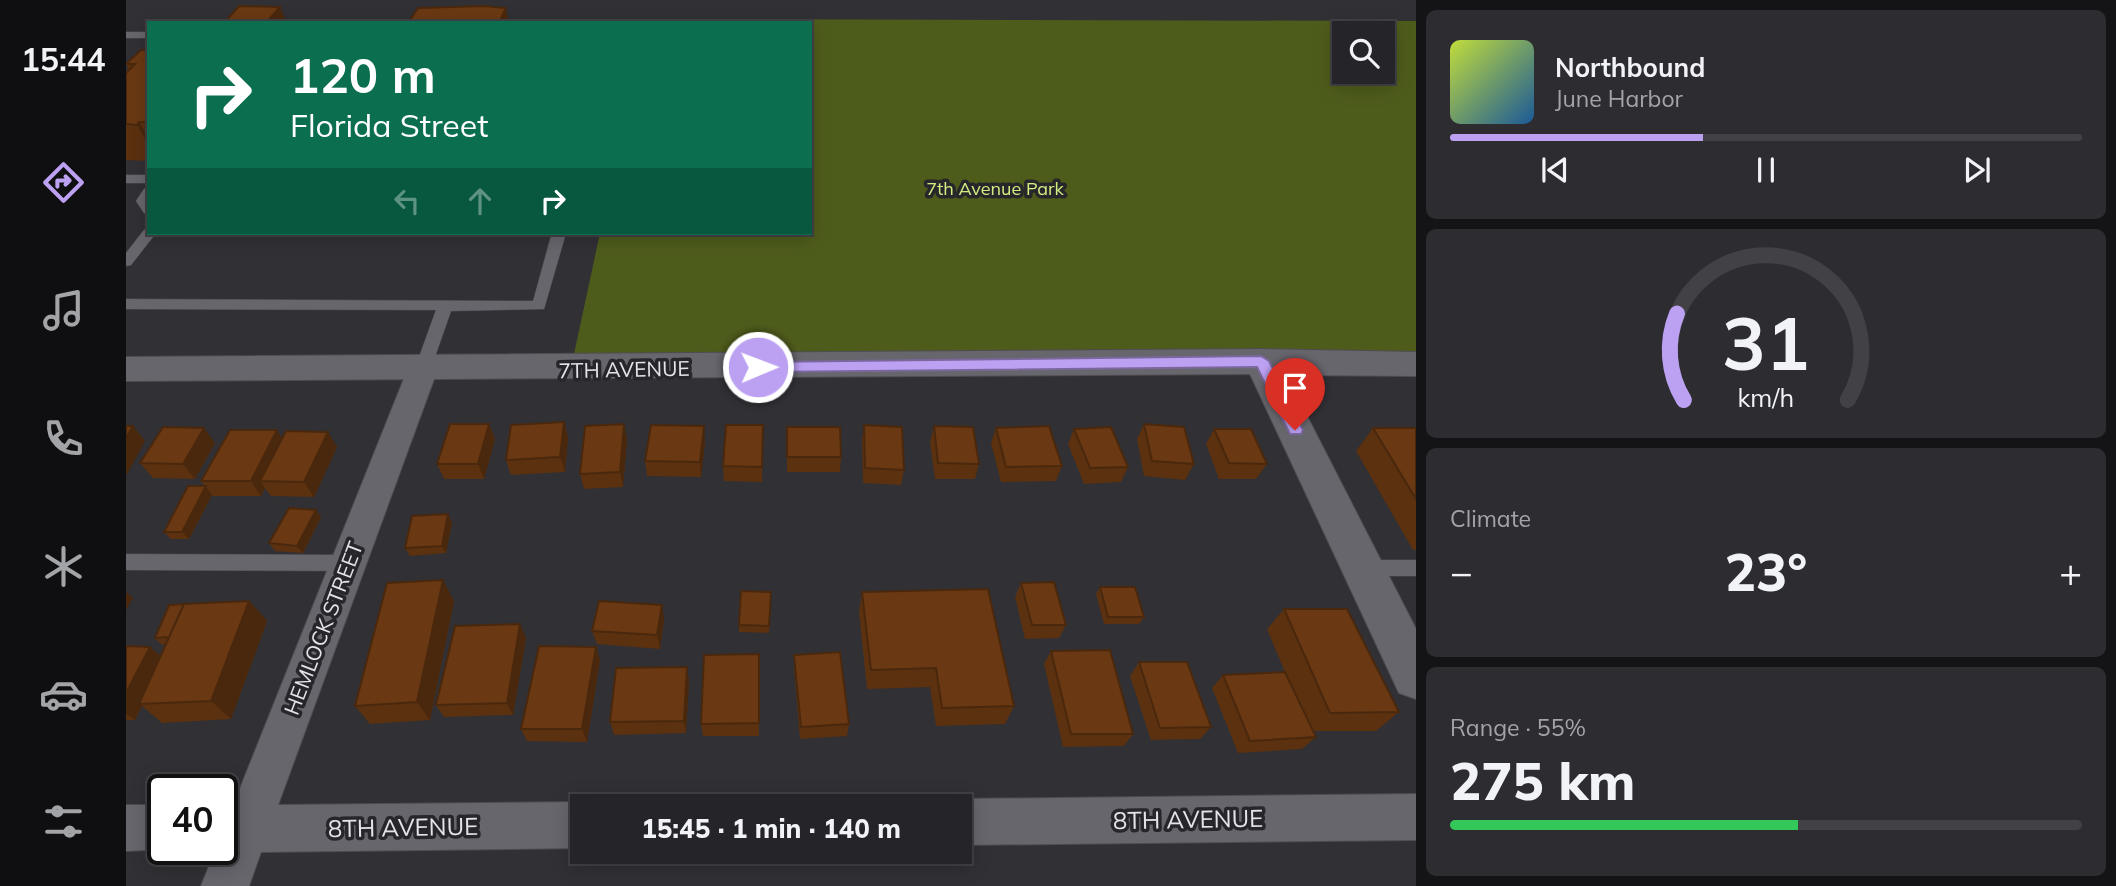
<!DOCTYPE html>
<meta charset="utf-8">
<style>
:root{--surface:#252428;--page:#2d2c30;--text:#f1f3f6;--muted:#a3a4a8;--line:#424145;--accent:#bca0f2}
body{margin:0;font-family:Mulish,sans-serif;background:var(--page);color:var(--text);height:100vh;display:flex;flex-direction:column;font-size:26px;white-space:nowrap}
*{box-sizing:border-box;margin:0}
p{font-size:23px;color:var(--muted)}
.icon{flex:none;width:38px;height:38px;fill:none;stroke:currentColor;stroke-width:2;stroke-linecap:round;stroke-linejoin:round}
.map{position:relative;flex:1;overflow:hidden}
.side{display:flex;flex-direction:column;gap:10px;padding:10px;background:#141416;width:700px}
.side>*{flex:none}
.guide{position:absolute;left:21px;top:21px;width:665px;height:214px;border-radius:0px;box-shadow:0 4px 18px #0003,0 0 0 2px var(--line);background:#0b6e4f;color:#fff;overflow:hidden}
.tools{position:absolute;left:1206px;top:21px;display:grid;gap:14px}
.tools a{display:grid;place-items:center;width:63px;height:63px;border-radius:0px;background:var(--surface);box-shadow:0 4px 18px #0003,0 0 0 2px var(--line);font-size:35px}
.speed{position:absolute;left:21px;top:774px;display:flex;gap:14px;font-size:35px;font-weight:700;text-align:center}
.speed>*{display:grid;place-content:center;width:91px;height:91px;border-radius:50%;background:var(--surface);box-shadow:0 4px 18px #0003,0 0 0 2px var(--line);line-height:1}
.speed .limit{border:4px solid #111;border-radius:10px;background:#fff;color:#111}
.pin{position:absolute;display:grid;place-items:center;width:60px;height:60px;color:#fff;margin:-72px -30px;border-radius:50% 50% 50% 0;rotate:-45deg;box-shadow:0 0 7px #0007}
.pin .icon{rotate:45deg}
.me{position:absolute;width:77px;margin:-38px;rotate:89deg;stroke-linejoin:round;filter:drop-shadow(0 0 5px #0008)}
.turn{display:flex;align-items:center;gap:24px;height:147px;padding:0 28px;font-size:32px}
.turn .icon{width:91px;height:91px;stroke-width:2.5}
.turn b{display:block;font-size:49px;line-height:60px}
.lanes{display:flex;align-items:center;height:66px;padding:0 28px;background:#0003;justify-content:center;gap:35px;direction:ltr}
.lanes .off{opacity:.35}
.big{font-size:52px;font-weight:800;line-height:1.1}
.side .tile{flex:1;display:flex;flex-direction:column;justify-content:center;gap:10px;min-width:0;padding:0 24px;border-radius:10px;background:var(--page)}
.side .dial{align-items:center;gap:0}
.dial svg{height:182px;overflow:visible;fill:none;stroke:var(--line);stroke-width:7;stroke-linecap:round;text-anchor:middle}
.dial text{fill:var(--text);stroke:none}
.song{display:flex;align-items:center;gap:21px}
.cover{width:84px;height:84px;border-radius:10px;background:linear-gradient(135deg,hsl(70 70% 55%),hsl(210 70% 35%))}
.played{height:7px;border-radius:4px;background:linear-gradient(90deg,var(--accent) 40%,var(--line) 40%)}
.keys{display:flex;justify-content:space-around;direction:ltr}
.heat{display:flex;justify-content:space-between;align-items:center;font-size:38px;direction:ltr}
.charge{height:10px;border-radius:5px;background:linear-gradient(90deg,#34c759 55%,var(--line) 0)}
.trip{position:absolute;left:444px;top:794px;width:402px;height:70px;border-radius:0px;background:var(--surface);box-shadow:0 4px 18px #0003,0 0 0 2px var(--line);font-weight:800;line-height:70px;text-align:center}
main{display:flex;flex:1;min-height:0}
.tabs{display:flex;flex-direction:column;width:126px;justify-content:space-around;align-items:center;background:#0f0e10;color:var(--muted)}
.tabs .icon{width:49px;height:49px}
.tabs .selected{color:var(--accent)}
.tabs b{font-size:32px;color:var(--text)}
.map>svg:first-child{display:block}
</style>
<main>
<nav class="tabs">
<b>15:44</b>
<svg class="icon selected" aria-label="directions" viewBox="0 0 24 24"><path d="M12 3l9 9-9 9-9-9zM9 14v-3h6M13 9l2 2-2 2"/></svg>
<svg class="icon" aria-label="music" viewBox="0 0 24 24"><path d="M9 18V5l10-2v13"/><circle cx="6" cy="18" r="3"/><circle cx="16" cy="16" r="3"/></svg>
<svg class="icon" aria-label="phone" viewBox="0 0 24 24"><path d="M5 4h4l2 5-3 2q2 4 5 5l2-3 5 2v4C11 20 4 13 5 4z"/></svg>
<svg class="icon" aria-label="climate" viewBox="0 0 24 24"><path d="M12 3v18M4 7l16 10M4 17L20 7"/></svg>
<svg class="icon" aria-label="car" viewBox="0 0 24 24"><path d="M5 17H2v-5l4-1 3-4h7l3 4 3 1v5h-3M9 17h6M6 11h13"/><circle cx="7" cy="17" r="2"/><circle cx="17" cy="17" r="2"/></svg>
<svg class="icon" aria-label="filters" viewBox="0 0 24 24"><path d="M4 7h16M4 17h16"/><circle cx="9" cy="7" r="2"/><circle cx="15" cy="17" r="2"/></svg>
</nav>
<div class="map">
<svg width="1290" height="886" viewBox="0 0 1290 886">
<rect width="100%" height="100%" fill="#313035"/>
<!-- green -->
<path fill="#4e5c1b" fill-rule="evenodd" d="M521 19 1290 21V357L448 354 474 233H684V23H520ZM1218 33H1256V72H1218Z"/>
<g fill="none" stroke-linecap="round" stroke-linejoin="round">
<!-- service casing -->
<g stroke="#4e4d52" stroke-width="1">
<path id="service" d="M0 32H23V38H0Z
M0 175H23V183H0Z
M23 188V214L18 213 10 201 18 189Z
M23 229V233H30L5 265 0 266V253L18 230Z
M426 233H440L418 309 325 311 304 371 296 377 288 371 310 310 0 309V299L407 301Z
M0 554 222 555 229 557 232 563 229 569 222 571 0 570Z
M1238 560H1290V576H1238L1231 574 1228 568 1231 562Z"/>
</g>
<!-- minor casing -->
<g stroke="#4e4d52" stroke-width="2">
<path id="minor" d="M296 360 307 363 311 371 152 805 457 802 468 807H457V848L135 852 123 886H75L90 849H96V808L107 806 281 371 285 363Z
M1290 794V840L835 845V807H818L835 799Z
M0 805H37V849H42L0 851Z"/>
</g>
<!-- tertiary casing -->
<g stroke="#4e4d52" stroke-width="2">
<path id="tertiary" d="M1135 349 1290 352V376L1160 375 1290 629V699L1273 693 1124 374 0 381V357Z"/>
</g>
<!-- service -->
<use href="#service" fill="#68666d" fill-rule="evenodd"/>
<!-- minor -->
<use href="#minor" fill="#68666d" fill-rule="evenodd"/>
<!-- tertiary -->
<use href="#tertiary" fill="#68666d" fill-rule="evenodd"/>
</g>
<!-- wall -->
<path fill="#5b3110" d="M23 50V161L0 160V73L3 70 0 64Z
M438 422 442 437 439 472 385 475 380 460Z
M363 424 369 439 358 479H318L311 464Z
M498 424 501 440 497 487 458 489 454 474Z
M1018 424 1068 464 1059 480 1018 476 1011 439Z
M637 425 636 482 598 481 597 466Z
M738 425 778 470 775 485 737 483 736 440Z
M808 426 853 464 849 479H809L804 442Z
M661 427 715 457 714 472H661Z
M870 428 936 466 930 481 875 482 865 443Z
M1247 428H1290V550H1287L1230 451Z
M948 429 1002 467 995 482 958 484 942 444Z
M1088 429 1141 464 1130 479H1093L1080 444Z
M156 438 211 447 188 497 145 496 139 488 135 496H87L86 495 63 539H45L38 532 79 486 75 481Z
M579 442 575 477 521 476 519 461Z
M89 443 69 479 27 478 14 463Z
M190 510 195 517 177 553 149 551 143 543Z
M326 522 320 553 284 556 279 548Z
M895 583 940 625 933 638 899 639 889 597Z
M974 587 1018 617 1013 624H978L970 594Z
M736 592 888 706 879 724 810 726 804 687 741 689 733 612Z
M645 599 643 633 613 632V625Z
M123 601 141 621 105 719 36 723 16 706 9 720H0V646L24 647 35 656 40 644 36 645 29 638Z
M328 601 304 720 244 724 229 706Z
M1158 609 1273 712 1250 731H1187L1190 737 1176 749 1112 753 1086 688 1097 675 1159 672 1141 629Z
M538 619 534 649 471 644 466 631Z
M400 638 387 715 318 717 310 705Z
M470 647 474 660 461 742 401 741 395 729Z
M925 651 1007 734 998 746 937 747 918 664Z
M633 654V736H577L575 724Z
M668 655 723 724 721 736 674 739 668 668Z
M1013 662 1085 727 1074 739 1025 740 1004 676Z
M563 680 560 733 488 735 484 722Z"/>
<!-- shaded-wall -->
<path fill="#4a280d" d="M154 7 161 23H140Z
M380 8 383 23H373Z
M13 122 23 138V146L11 125Z
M438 422 442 437 439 472 434 457Z
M363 424 369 439 358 479 352 464Z
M498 424 501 440 497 487 494 472Z
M7 426 19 441 0 476V438Z
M578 426 579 442 575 477 574 462Z
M78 428 89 443 69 479 57 464Z
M151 430 160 445 134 481 139 488 135 496 125 481Z
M202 432 211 447 188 497 178 482Z
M80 487 86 495 63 539 56 532Z
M190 510 195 517 177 553 171 546Z
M322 514 326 522 320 553 316 546Z
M317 580 328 601 304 720 291 702Z
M0 592 7 598 0 610Z
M123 601 141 621 105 719 85 701Z
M536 605 538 619 534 649 531 635Z
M394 624 400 638 387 715 381 703Z
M24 647 39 660 13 704 16 706 9 720 0 714V693Z
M470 647 474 660 461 742 456 729Z
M561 667 563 680 560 733 558 721Z"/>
<!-- building -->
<path fill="#6a3913" stroke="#4a280d" stroke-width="2" d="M113 6 154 7 140 23H98Z
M358 6 380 8 373 23H282L292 8Z
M15 50H23V122H13L11 125 0 124V73L9 64H0Z
M438 422 434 457 380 460 385 425Z
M324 424H363L352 464H311Z
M498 424 494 472 454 474 459 426Z
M1018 424 1058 427 1068 464 1026 461Z
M525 425 578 426 574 462 519 461Z
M600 425H637L636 467 597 466Z
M738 425 776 427 778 470 739 468Z
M0 426H7L0 438Z
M808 426 847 427 853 464 812 463Z
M923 426 936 466 880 467 870 428Z
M37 427 78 428 57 464 14 463Z
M661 427H714L715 457H661Z
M985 427 1002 467 964 468 948 429Z
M1247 428H1290V499Z
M1088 429H1125L1141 464 1103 463Z
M104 430H151L125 481H75Z
M160 431 202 432 178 482 134 481Z
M62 486H80L56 532H38Z
M163 508 190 510 171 546 143 543Z
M322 514 316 546 279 548 286 516Z
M317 580 291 702 229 706 261 583Z
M928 582 940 625H906L895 583Z
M974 587H1009L1018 617H982Z
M862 589 888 706 816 708 810 668 745 670 736 592Z
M615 591 645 592 643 626 613 625Z
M123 601 85 701 13 704 58 604Z
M473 601 536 605 531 635 466 631Z
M58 604 43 637 29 638 43 605Z
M1158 609H1221L1273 712 1204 713Z
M394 624 381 703 310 705 329 626Z
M0 646 24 647 0 693Z
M413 646 470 647 456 729H395Z
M984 650 1007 734H945L925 651Z
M714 652 723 724 675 727 668 655Z
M633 654V723L575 724 578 655Z
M1013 662H1061L1085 727 1034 728Z
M561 667 558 721 484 722 490 668Z
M1159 672 1190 737 1124 741 1097 675Z"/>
<!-- route -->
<path fill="#bca0f2" stroke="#7a689d" stroke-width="2" d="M1135 356 1143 361 1177 430 1175 434H1164L1131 367 632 372 624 367 632 362Z"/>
<g text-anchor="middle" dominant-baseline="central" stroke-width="7" stroke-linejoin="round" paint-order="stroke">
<!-- far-park labels -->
<g font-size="18" fill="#d2ed82" stroke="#27262b">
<text x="869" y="188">7th Avenue Park</text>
</g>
<!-- street labels -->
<g font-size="21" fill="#e4e3e7" stroke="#27262b">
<text transform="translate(498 369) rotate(-1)">7TH AVENUE</text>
<text transform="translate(197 628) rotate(-69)">HEMLOCK STREET</text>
</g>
<!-- near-street labels -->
<g font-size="24" fill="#e4e3e7" stroke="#27262b">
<text transform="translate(1062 819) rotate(-1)">8TH AVENUE</text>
<text transform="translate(277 827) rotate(-1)">8TH AVENUE</text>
</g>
</g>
</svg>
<div class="tools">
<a><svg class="icon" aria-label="search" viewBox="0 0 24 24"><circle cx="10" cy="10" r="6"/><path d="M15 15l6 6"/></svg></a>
</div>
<div class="speed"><div class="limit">40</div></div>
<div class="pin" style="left:1169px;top:430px;background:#d93025"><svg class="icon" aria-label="arrive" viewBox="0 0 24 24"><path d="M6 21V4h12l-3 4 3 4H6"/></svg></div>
<svg class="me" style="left:632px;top:367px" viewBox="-20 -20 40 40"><circle r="17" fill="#bca0f2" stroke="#fff" stroke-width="3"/><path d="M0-11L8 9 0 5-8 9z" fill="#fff"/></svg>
<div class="trip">15:45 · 1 min · 140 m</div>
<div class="guide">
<div class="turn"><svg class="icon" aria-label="right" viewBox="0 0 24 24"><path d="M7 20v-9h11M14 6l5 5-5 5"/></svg><div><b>120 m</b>Florida Street</div></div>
<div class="lanes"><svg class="icon off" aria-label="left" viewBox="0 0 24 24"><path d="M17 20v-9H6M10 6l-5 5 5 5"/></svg><svg class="icon off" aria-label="ahead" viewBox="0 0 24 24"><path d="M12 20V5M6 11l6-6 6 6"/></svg><svg class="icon" aria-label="right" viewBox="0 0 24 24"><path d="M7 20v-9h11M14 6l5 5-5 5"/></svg></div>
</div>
</div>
<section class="side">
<div class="tile">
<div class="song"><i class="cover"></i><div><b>Northbound</b><p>June Harbor</p></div></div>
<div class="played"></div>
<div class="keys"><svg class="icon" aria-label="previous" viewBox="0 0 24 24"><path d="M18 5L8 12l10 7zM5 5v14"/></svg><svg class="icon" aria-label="pause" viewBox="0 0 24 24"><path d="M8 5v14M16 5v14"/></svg><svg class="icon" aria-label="next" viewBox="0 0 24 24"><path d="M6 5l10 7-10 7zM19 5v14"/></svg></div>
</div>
<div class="tile dial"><svg viewBox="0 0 100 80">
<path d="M14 69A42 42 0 1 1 86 69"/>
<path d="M14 69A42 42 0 0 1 11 31" stroke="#bca0f2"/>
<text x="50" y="56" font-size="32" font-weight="700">31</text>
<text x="50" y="72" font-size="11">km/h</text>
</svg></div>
<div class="tile"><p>Climate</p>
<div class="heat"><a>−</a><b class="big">23°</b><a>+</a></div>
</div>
<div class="tile"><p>Range · 55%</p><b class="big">275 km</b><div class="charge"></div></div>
</section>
</main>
